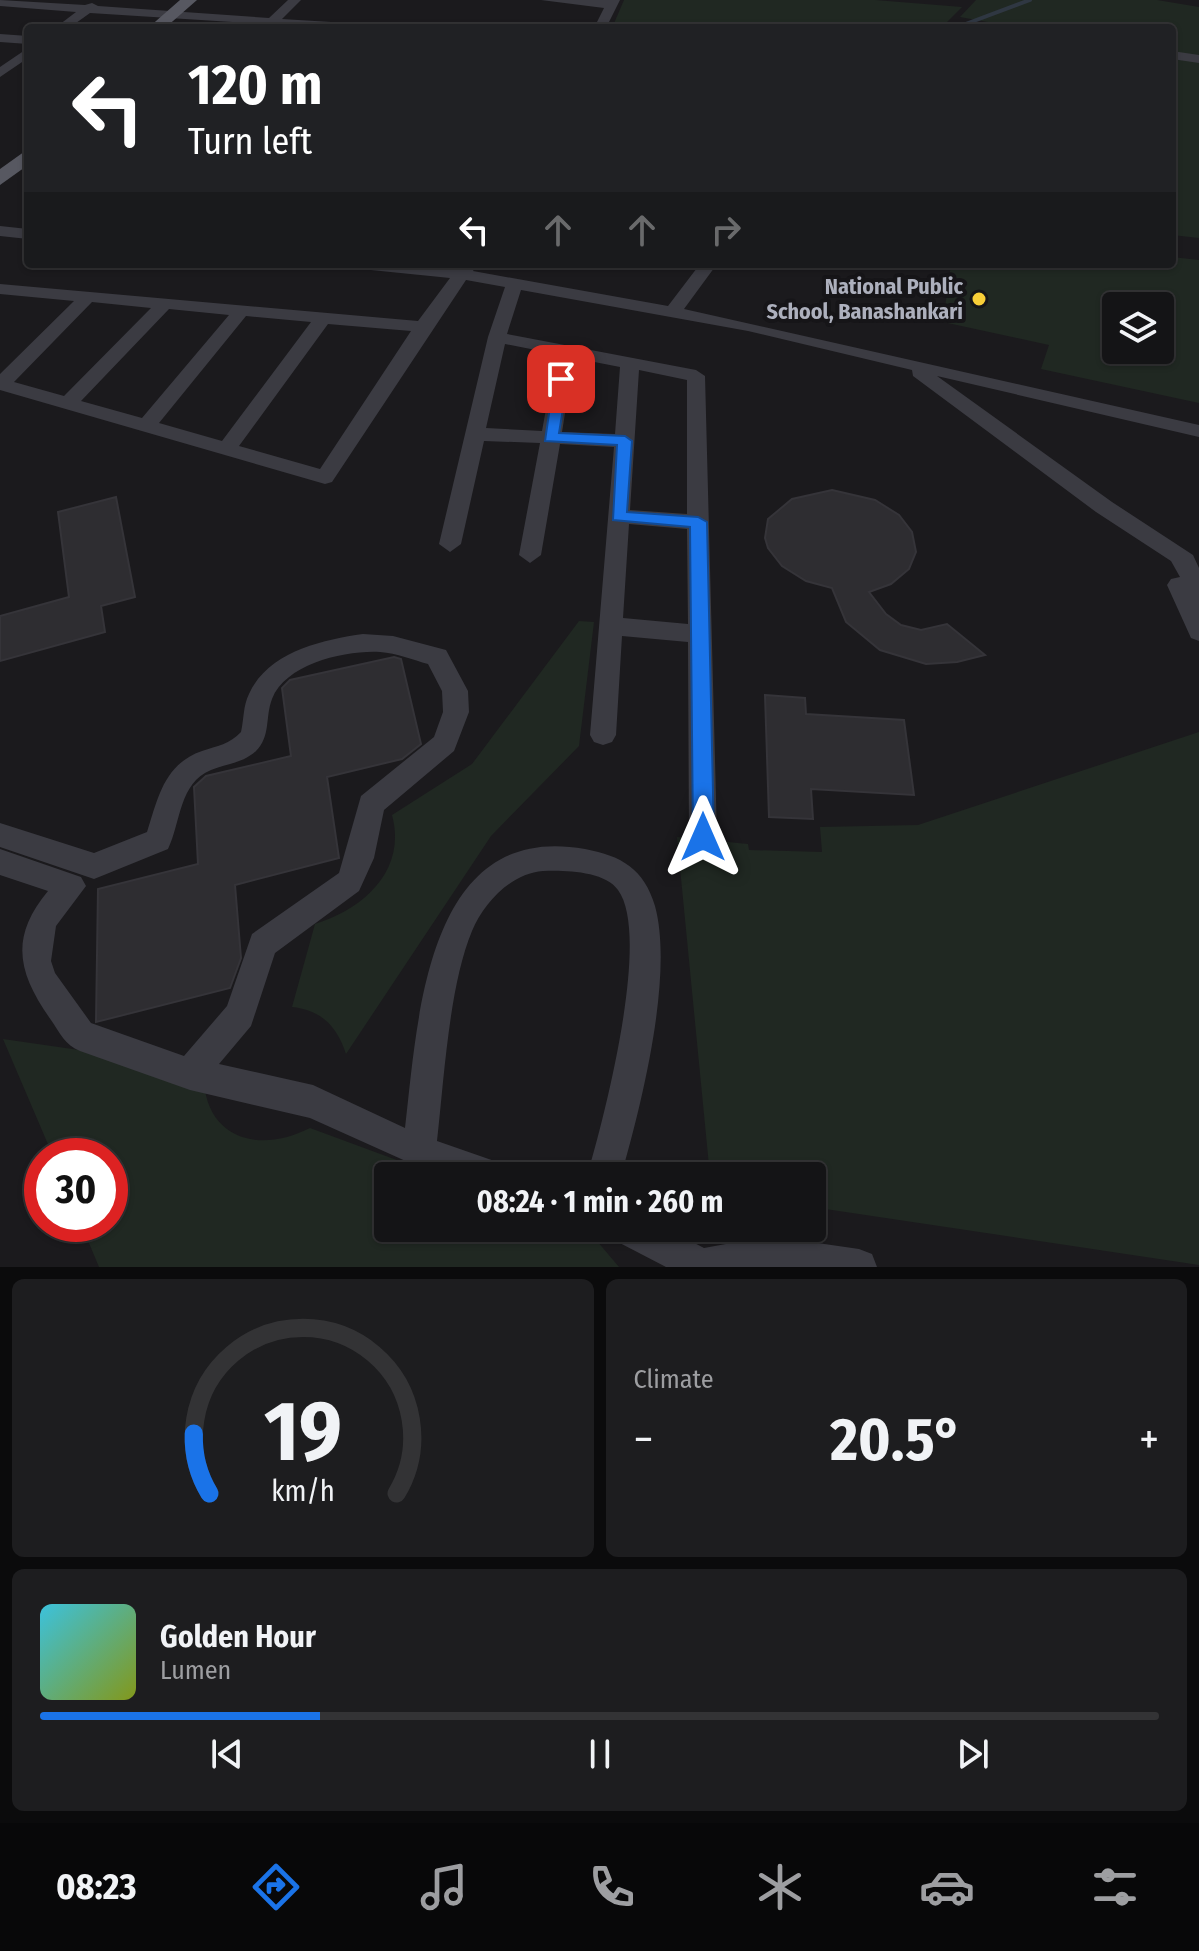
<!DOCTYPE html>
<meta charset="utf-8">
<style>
:root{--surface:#141416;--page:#1d1d1f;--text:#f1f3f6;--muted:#9d9ea1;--line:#333335;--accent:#1a73e8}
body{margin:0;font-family:"Fira Sans Condensed",sans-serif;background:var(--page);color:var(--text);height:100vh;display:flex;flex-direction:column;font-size:30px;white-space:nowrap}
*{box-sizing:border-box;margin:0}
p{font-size:26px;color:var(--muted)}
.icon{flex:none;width:44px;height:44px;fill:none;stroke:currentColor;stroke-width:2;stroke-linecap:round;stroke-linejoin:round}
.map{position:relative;height:1267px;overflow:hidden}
.details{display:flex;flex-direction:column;gap:12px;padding:12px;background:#0b0b0c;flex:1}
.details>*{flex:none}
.banner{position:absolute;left:24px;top:24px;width:1152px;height:244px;border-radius:8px;box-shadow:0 2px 6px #0004,0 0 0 2px var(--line);background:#202124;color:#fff;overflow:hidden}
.tools{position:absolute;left:1102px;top:292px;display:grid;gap:16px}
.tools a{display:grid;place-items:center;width:72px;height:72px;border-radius:8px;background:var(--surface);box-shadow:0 2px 6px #0004,0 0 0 2px var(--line);font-size:40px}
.speed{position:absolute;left:24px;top:1138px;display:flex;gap:16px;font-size:40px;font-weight:700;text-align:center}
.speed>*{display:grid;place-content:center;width:104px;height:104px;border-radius:50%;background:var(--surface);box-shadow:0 2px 6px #0004,0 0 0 2px var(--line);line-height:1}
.speed .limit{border:12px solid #d22;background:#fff;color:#111}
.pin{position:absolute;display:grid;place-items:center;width:68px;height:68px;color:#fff;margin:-34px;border-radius:16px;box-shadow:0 4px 12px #0006}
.me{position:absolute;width:88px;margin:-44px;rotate:0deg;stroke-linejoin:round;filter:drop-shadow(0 0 6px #0008)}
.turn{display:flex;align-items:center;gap:28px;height:168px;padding:0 32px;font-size:36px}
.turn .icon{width:104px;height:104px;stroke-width:2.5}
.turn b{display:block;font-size:56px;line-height:68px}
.lanes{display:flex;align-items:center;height:76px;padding:0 32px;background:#0003;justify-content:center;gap:40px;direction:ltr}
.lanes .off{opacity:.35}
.big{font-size:60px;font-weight:700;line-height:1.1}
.details .widget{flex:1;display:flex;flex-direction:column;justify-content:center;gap:12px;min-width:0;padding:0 28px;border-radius:12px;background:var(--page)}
.details .dial{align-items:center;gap:0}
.dial svg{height:208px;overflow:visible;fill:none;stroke:var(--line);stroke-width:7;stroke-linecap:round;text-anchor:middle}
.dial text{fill:var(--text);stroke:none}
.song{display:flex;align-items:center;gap:24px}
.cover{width:96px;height:96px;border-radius:12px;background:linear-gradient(135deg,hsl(190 70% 55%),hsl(70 70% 35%))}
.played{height:8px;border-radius:4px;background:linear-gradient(90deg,var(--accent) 25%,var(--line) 25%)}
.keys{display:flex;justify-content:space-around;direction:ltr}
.heat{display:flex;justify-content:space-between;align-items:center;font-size:44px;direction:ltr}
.details .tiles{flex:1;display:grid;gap:12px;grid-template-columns:1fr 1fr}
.widget:last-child{grid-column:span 2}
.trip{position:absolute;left:374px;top:1162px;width:452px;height:80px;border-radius:8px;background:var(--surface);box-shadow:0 2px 6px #0004,0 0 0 2px var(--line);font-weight:700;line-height:80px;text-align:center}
.menu{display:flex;height:128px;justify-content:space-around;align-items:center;background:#080809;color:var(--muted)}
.menu .icon{width:56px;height:56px}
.menu .on{color:var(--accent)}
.menu b{font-size:36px;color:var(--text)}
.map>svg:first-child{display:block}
</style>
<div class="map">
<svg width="1199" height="1267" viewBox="0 0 1199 1267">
<rect width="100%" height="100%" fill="#1b1a1d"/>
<!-- green -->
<path fill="#202822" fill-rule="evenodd" d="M624 0H875L962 7 941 28H612Z
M976 0H1157L1199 7V238L1172 235V28H1021L960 17Z
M1172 257 1199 260V403L1041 369 1049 345 943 322 951 264H1172ZM1116 306H1160V350H1116Z
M579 621 594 622 579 746 491 836 346 1054C337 1026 321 1010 292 1007L315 924C364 909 407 870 392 815L472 764Z
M1199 732V1265L812 1207V1176H710L677 837 748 844 749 850 822 852 820 827 918 825Z
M3 1039 204 1068C200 1136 255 1156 310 1128L440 1176H388V1228H586L619 1267H99L81 1224H110V1156H53Z"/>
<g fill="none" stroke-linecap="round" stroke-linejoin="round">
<!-- stream -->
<path stroke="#2f3742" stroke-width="4" d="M955 28 1030 0"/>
</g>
<!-- building -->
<path fill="#2e2d31" stroke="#353439" stroke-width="2" d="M832 490 875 500 899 515 912 532 916 552 909 569 891 584 869 592 886 614 901 625 921 630 947 624 985 655 957 662 926 664 880 650 846 622 832 588 806 581 782 566 768 548 765 538 768 519 792 499Z
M116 497 135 597 101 606 105 632 0 661V616L69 597 58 512Z
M394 657 401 659 421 744 402 759 327 777 339 858 235 885 241 958 230 988 96 1022 98 889 198 864 194 787 206 776 291 756 282 688 290 680Z
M765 695 805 698 806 714 904 720 914 795 811 789 813 819 769 817Z"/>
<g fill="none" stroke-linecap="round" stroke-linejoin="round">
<!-- minor -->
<path fill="#3b3b42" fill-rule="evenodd" d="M0 0 85 5 92 3 98 6 269 18 288 0H301L282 19 364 24 370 28H259L262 24 90 13 69 28H55L76 12 0 6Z
M541 0H620L606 28H594L604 8Z
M0 34 28 36V44L0 42Z
M28 48V58L0 77V67Z
M1172 51 1199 55V63L1172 59Z
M0 226 28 229V239L0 236Z
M353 264 457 268 461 264H477L473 271 668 306 700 264H717L684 309 1199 425V437L937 376 1112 502 1193 555 1199 568V641L1191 638 1167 585 1171 579 1180 577 1171 561 1096 512 913 376 912 370 748 331 521 290 507 334 696 370 705 376 717 837 713 846 703 849 693 846 689 837 688 642 622 636 616 735 612 742 603 745 594 742 590 735 614 447 560 444 541 555 530 563 519 555 540 443 484 441 461 544 450 552 439 544 488 337 505 287 466 280 332 482 325 484 0 390V374L74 301 0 294V284L418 321 450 278 361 269ZM92 302 151 308 64 396 14 382ZM169 309 229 315 142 418 81 401ZM246 316 311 322 222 441 159 423ZM328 324 411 331 320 469 239 446ZM505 344 556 354 542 431 486 428ZM574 358 620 367 615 434 562 432ZM639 370 687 380V514L630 510ZM629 524 687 529 688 624 623 618Z
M363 634 393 636 446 650 468 691 469 712 454 751 384 810 374 858 359 891 275 953 251 1026 219 1064 313 1085 405 1128C418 1018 426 820 585 849 622 856 644 869 655 906 674 976 641 1106 621 1176H587C603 1122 652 936 618 890 605 871 564 870 543 871 512 873 484 902 472 931 449 986 444 1080 437 1141L503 1164 508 1176H439L310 1118 190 1090 80 1051C65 1045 60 1033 51 1020 18 973 9 938 48 891L0 875V849L81 877 86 886 56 926 51 961 55 973 91 1023 184 1056 227 1006 252 934 339 873 361 796 434 737 443 712 442 691 428 664C413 660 397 653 380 652 347 650 286 663 272 699 265 717 271 736 256 751 243 763 226 764 211 770 179 783 181 822 168 849L104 875 94 879 0 847V823L94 853 147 832C158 798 164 764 202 751 217 746 230 744 241 732 244 719 243 706 249 694 268 652 321 640 363 634Z
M611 1228H666L704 1248 769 1236 859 1249 872 1254 877 1267H666L616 1241Z"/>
<!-- major -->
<path fill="#575861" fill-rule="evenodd" d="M180 0H197L165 28H148Z
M28 149V165L0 185V169Z"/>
</g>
<!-- route -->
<path fill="#1a73e8" stroke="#114b97" stroke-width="2" d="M561 375 568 379 559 433 625 436 632 441 627 512 698 517 707 522 714 837 711 844H696L693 837 690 527 613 520 617 445 545 441 554 379Z"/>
<!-- markers -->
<circle fill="#f8ce38" stroke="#161518" stroke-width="3" cx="979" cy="299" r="8"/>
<g text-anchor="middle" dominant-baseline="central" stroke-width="8" stroke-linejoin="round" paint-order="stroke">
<!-- far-poi labels -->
<g font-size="22" font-weight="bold" fill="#adb0bd" stroke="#161518" text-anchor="end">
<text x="963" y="286">National Public<tspan x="963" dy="25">School, Banashankari</tspan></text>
</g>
</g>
</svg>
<div class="tools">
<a><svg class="icon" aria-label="layers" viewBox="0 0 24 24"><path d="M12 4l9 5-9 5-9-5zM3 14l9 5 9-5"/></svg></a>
</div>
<div class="speed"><div class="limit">30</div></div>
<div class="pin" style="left:561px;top:379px;background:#d93025"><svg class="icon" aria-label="arrive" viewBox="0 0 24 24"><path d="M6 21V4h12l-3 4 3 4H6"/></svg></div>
<svg class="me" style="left:703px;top:837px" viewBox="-20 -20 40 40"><path d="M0-17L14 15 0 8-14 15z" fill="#1a73e8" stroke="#fff" stroke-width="4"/></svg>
<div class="trip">08:24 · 1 min · 260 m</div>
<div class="banner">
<div class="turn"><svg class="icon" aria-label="left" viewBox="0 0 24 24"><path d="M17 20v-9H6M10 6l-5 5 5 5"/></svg><div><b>120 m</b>Turn left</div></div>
<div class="lanes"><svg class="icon" aria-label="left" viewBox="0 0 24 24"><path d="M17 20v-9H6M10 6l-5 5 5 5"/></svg><svg class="icon off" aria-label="ahead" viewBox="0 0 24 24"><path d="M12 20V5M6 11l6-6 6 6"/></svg><svg class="icon off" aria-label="ahead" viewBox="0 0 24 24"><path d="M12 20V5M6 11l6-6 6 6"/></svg><svg class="icon off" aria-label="right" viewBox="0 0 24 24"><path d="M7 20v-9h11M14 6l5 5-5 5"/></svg></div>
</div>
</div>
<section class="details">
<div class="tiles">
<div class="widget dial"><svg viewBox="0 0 100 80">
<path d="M14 69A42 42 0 1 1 86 69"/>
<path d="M14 69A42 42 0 0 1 8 46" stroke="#1a73e8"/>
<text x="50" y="56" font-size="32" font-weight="700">19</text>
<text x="50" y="72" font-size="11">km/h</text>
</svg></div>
<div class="widget"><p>Climate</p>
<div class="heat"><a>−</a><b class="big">20.5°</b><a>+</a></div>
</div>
<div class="widget">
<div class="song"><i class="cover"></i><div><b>Golden Hour</b><p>Lumen</p></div></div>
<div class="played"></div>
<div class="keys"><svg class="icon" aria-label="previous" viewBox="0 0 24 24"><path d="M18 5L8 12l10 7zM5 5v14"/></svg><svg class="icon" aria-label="pause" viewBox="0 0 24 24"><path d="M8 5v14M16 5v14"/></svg><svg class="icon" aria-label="next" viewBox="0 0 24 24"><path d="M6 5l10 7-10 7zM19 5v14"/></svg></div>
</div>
</div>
</section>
<nav class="menu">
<b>08:23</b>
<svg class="icon on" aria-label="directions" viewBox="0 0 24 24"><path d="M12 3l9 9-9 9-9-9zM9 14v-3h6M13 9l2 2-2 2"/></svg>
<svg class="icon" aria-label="music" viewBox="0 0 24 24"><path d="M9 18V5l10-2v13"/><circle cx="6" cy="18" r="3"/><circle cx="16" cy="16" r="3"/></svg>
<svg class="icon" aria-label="phone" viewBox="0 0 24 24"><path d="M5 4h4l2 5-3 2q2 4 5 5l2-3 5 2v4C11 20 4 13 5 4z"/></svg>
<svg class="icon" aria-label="climate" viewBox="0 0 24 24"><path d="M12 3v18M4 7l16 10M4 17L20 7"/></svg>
<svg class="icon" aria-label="car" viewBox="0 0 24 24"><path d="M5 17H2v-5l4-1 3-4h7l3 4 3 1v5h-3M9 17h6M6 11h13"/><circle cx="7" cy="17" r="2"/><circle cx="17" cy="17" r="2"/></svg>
<svg class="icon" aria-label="filters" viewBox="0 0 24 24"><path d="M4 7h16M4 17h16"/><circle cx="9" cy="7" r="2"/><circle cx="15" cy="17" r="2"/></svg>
</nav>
